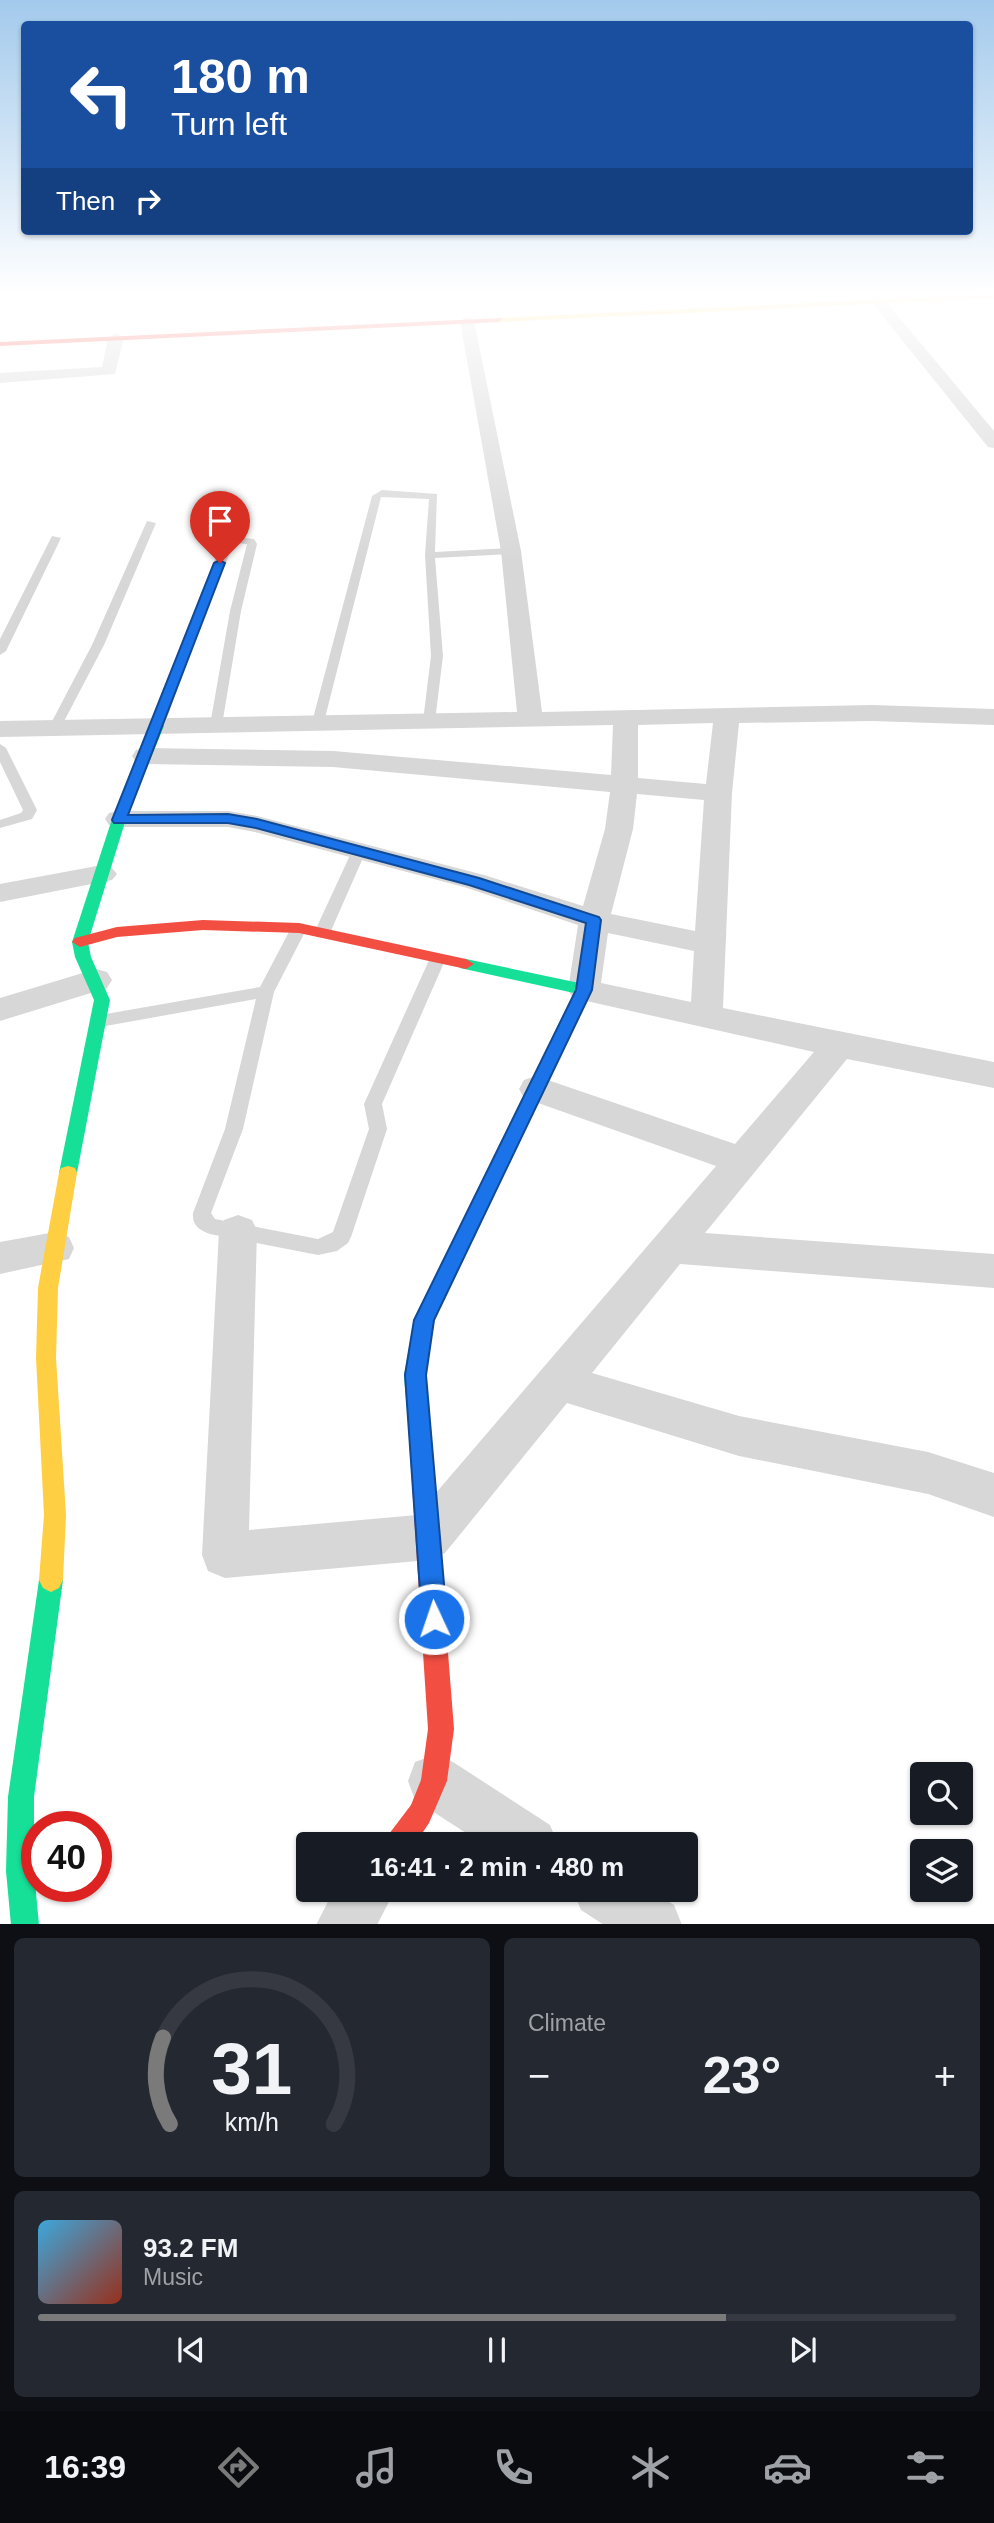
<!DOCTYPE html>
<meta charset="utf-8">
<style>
:root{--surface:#171b24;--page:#242831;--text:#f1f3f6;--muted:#9ea1a6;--line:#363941;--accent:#7a7a7a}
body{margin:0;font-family:Arial,sans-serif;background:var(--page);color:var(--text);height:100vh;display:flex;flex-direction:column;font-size:26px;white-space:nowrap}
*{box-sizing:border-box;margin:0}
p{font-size:23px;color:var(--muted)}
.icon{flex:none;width:38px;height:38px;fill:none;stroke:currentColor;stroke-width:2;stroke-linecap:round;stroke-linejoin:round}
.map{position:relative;height:1924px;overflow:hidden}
.panel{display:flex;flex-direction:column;gap:14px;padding:14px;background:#0d0f14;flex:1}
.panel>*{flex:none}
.banner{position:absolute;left:21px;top:21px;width:952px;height:214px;border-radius:7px;box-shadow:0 2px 5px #0004;background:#1a4fa0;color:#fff;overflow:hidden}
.tools{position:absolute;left:910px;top:1762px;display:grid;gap:14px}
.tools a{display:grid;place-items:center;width:63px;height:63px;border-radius:7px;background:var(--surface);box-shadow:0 2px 5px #0004;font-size:35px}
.speed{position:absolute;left:21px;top:1811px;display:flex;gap:14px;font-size:35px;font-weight:700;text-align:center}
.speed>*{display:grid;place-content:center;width:91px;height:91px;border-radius:50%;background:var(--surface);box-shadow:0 2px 5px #0004;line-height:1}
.speed .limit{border:10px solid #d22;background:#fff;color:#111}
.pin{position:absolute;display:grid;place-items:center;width:60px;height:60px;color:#fff;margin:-72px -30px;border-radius:50% 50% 50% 0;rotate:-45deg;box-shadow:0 0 7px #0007}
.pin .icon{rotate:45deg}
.me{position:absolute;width:77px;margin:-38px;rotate:357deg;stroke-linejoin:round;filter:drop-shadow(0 0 5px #0008)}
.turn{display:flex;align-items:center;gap:24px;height:147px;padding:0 35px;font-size:32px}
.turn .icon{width:91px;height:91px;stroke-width:2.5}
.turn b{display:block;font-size:49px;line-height:60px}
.then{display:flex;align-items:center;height:66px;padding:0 35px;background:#0003;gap:14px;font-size:26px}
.big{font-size:52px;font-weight:700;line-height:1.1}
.panel .tile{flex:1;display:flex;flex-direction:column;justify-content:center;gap:10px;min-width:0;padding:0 24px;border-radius:10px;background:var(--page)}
.panel .dial{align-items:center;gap:0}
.dial svg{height:182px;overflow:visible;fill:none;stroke:var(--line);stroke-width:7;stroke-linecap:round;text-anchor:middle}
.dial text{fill:var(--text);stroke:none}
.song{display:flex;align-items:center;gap:21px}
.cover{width:84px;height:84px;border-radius:10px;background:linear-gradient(135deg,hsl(200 70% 55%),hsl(10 70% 35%))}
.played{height:7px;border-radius:4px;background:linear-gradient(90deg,var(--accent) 75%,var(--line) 75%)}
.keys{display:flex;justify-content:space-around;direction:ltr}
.heat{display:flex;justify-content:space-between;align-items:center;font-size:38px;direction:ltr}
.panel .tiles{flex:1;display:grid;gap:14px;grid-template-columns:1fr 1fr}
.tile:last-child{grid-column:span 2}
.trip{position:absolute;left:296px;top:1832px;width:402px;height:70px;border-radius:7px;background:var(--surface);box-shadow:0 2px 5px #0004;font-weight:700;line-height:70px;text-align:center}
.menu{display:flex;height:112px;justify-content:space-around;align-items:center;background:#090b0e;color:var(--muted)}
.menu .icon{width:49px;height:49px}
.menu .on{color:var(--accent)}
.menu b{font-size:32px;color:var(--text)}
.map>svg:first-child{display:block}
</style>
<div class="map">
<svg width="994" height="1925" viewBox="0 0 994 1925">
<rect width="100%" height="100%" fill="#fff"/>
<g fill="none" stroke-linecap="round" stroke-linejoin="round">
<!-- lane -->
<path fill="#d7d7d7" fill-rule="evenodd" d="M382 490 437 494 435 552 511 548 516 551 511 554 435 558 443 656 435 721 433 724H425L423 721 431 656 425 555 429 499 381 497 324 722 322 725H314L312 722 372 496Z
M230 520 239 522 236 537 254 539 257 544 241 611 222 725 216 729 210 725 230 611 247 544 234 543 206 610 164 726 158 730 154 729 152 726Z
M147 521 156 523 104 645 60 729 54 733 49 732 48 729 92 645Z
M52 536 61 538 6 651 0 655V639Z
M0 744 6 748 37 810 32 819 0 828V820L21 813 23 810 0 762Z
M359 847 366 851 330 933 327 937H317L314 933 352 851Z
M299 923 307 928 274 992 243 1129 211 1213 215 1219 318 1239 333 1232 369 1129 364 1104 430 958 438 953 446 958 382 1104 387 1129 351 1237 348 1243 337 1251 318 1255 210 1234C199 1230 192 1225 193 1213L225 1129 256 999 100 1027 92 1021 100 1015 260 987 291 928Z"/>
<!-- street -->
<path fill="#d7d7d7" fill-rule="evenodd" d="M878 297 883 298 994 431V448L988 447 873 304 871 301Z
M467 317 474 321 521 551 542 712 872 705 994 709V725L872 721 739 723 732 793 723 1008 994 1062V1088L847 1059 705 1233 994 1254V1288L680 1264 592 1373 739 1416 928 1452 994 1473V1517L928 1494 739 1456 567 1403 445 1553 429 1560 225 1578 208 1571 202 1555 219 1231 224 1220 238 1215 252 1220 257 1231 249 1530 417 1515 716 1166 524 1098 519 1089 524 1080 536 1076 735 1144 814 1052 573 998 568 990 578 925 464 887 255 832 228 827H119L109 825 105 819 109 813 119 811H228L257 816 484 875 583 906 605 829 610 792 333 767 145 764 136 762 132 756 136 750 145 748 333 751 611 775 613 725 0 737V721L517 712 501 551 460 321ZM713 723 706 784 638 778V725ZM637 794 704 800 695 931 611 914 633 829ZM608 933 694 951 691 1002 601 983Z
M116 333 124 338 115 374 0 383V373L102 367 108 338Z
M102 865 112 868 117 874 112 880 0 902V884Z
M96 969 107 972 112 980 107 988 0 1021V998Z
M55 1232 69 1237 74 1248 69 1259 0 1274V1242Z
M434 1755 453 1762 550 1825 558 1844H483L415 1800 408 1781 415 1762Z
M334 1890H395L377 1925H316Z
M573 1890H651L674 1905 682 1925H604L581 1910Z"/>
<!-- fast -->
<path fill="#16e098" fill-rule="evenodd" d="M158 722 164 726 126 819 88 942 91 957 110 1000 77 1173 75 1178 68 1180 61 1178 59 1173 94 1000 75 957 72 942 112 819 152 726Z
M466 959 584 984 592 990 434 1320 426 1375 430 1423 427 1430 419 1433 411 1430 408 1423 404 1375 414 1320 574 993 460 968 458 964Z
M51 1568 59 1572 63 1580 34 1797V1871L39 1925H11L6 1871 8 1797 39 1580 43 1572Z"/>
<!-- slow -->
<path fill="#ffcf43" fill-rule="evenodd" d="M994 294V298L499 322 495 320 499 318Z
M68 1166 75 1168 77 1173 58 1288 56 1358 66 1515 63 1580 59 1588 51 1592 43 1588 39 1580 44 1515 36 1358 38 1288 59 1173 61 1168Z"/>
<!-- jam -->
<path fill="#f24e42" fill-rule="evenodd" d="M502 318 499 322 0 346V342Z
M203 920 299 923 466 959 474 964 466 969 299 933 203 930 117 937 80 947 72 942 75 938 117 927Z
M419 1413 427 1416 430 1423 454 1729 447 1781 429 1823 415 1844H386L389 1834 411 1805 421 1780 428 1729 408 1423 411 1416Z"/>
</g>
<!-- sky -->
<linearGradient id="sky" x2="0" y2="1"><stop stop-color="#a3caec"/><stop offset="0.52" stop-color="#fff"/><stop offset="1" stop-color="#fff" stop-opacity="0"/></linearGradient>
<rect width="994" height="564" fill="url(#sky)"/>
<!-- route -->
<path fill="#1a73e8" stroke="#114b97" stroke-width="2" d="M220 560 225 563 128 815 228 814 257 819 479 878 599 917 601 920 592 990 434 1320 426 1375 447 1619 443 1628 434 1632 426 1628 422 1619 405 1375 414 1320 576 990 586 923 469 885 256 828 228 823H114L112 820 214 563Z"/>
</svg>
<div class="tools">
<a><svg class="icon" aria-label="search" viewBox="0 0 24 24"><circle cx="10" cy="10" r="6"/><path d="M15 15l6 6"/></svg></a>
<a><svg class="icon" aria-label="layers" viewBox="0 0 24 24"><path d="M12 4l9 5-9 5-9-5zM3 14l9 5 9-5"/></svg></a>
</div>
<div class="speed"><div class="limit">40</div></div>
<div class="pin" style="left:220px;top:563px;background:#d93025"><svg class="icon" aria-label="arrive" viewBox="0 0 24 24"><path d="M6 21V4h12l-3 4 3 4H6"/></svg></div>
<svg class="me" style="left:434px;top:1619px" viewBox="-20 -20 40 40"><circle r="17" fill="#1a73e8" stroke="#fff" stroke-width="3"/><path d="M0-11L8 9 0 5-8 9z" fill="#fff"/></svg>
<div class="trip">16:41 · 2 min · 480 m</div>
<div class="banner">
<div class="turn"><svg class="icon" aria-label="left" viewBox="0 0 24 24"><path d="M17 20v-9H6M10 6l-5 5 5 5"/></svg><div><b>180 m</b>Turn left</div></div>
<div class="then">Then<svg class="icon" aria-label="right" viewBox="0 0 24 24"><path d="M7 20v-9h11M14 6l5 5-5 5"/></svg></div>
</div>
</div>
<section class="panel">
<div class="tiles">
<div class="tile dial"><svg viewBox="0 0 100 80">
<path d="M14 69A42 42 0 1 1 86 69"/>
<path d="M14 69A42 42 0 0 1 11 31" stroke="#7a7a7a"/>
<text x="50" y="56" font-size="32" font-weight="700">31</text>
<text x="50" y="72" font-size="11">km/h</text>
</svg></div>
<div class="tile"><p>Climate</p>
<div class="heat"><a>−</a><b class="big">23°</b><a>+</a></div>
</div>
<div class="tile">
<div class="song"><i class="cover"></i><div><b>93.2 FM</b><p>Music</p></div></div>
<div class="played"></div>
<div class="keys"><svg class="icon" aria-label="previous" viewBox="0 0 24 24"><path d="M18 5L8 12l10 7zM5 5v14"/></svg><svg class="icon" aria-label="pause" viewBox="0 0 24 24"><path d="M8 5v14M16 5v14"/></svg><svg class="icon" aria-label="next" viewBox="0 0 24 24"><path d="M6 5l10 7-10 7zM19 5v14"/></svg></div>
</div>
</div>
</section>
<nav class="menu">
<b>16:39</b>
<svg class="icon on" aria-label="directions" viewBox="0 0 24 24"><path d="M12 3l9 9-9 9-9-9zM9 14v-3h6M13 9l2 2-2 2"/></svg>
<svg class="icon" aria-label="music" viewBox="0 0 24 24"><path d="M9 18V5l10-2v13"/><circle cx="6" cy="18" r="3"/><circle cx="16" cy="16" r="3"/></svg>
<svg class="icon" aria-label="phone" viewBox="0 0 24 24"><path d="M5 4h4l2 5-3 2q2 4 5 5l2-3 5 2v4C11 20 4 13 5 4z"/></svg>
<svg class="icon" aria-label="climate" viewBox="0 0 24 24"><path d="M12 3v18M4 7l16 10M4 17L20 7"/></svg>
<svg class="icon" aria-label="car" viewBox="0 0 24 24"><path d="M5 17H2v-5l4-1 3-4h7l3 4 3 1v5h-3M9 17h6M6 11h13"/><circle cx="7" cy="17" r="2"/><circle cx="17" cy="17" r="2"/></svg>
<svg class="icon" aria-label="filters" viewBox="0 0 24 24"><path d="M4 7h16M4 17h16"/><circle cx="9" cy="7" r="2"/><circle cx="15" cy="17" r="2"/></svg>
</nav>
